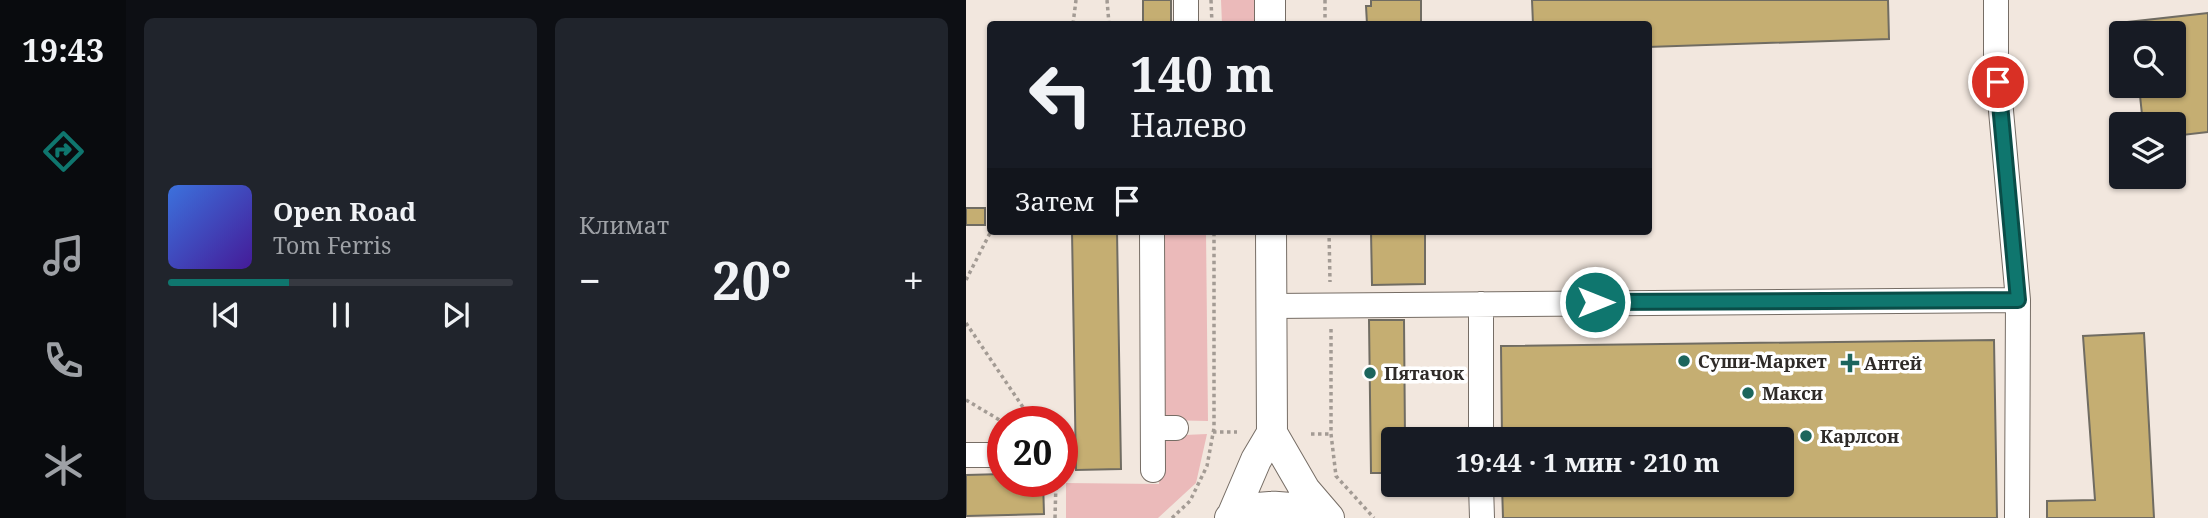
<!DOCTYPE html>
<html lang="ru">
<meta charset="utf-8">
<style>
:root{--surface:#171b24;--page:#20242c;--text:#f1f3f6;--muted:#9ea1a6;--line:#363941;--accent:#0f766e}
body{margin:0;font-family:"Noto Serif",serif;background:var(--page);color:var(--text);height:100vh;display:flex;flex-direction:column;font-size:26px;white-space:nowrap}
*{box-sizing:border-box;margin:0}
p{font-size:23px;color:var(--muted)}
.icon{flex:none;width:38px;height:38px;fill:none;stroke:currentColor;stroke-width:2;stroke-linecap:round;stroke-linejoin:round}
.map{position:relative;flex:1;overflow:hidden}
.drawer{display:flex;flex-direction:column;gap:18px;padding:18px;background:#0d0f14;width:840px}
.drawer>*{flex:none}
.guide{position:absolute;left:21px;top:21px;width:665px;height:214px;border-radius:7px;box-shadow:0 2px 5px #0004;background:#171b24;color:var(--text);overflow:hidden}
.fabs{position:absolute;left:1143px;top:21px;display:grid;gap:14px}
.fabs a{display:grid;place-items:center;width:77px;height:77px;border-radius:7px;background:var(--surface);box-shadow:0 2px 5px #0004;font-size:35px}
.speed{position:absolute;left:21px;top:406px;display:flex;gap:14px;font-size:35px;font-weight:700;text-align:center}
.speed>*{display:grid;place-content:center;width:91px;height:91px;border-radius:50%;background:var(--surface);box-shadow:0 2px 5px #0004;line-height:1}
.speed .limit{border:10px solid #d22;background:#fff;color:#111}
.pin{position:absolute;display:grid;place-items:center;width:60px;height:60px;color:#fff;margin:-30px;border:4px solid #fff;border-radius:50%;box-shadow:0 2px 7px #0007}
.me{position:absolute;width:77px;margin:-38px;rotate:90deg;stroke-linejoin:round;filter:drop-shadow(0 0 5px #0008)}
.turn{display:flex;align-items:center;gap:24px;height:147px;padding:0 28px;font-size:32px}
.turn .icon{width:91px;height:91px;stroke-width:2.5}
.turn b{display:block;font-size:49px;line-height:60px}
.then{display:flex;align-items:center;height:66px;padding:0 28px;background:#0003;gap:14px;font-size:26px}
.big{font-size:52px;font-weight:700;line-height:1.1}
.drawer .card{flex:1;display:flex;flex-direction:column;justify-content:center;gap:10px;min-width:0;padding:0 24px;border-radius:10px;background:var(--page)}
.song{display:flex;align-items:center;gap:21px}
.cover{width:84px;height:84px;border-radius:10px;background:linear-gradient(135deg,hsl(220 70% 55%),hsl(260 70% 35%))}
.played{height:7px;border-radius:4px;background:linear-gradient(90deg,var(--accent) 35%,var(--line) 35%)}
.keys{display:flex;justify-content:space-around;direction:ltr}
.heat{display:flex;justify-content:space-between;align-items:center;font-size:38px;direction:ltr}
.drawer .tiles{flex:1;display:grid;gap:18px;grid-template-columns:repeat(2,1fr)}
.trip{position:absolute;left:415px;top:427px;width:413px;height:70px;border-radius:7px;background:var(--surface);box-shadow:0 2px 5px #0004;font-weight:700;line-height:70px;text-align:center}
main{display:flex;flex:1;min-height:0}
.menu{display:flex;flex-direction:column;width:126px;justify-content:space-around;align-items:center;background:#090b0e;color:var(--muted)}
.menu .icon{width:49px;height:49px}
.menu .on{color:var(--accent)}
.menu b{font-size:32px;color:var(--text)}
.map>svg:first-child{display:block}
</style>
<main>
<nav class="menu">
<b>19:43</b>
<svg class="icon on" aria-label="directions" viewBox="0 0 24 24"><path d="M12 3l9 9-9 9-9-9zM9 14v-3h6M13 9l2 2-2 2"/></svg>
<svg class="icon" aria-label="music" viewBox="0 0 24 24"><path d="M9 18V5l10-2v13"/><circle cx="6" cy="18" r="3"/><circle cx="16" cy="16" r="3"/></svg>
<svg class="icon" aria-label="phone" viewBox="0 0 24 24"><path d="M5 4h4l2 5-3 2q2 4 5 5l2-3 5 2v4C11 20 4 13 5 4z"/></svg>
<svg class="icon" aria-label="climate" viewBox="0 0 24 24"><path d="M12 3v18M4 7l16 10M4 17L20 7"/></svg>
</nav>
<section class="drawer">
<div class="tiles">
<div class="card">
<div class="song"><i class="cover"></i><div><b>Open Road</b><p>Tom Ferris</p></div></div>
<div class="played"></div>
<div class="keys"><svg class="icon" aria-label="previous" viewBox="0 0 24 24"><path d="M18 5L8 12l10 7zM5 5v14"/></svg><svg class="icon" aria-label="pause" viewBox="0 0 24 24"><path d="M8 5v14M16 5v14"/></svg><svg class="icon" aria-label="next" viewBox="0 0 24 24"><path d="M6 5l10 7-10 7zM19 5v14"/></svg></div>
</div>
<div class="card"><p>Климат</p>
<div class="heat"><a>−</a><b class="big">20°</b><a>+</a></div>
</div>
</div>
</section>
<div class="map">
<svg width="1242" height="518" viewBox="0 0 1242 518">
<rect width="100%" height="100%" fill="#f2e7de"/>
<!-- green -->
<path fill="#ebbaba" d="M255 0H288V24H256Z
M194 231H240L242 421 195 420Z
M241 434 230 483 192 518H100V483L193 484 196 436Z"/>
<!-- building -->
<path fill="#c5ae72" stroke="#706c62" stroke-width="2" d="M177 0H205V24H177Z
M405 0H455V24H401L400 6H405Z
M566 0H922L923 39 682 47V24H567Z
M1242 13V132L1208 136V124H1177L1173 86H1208V33H1162V22Z
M0 208H19V225H0Z
M106 231H151L155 469 110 470Z
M405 231H459V284L406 285Z
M403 320H438L439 439H427V473H405Z
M1178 333 1188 518H1081V501L1129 500 1117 336Z
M1028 340 1031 518H537L536 485H816V439H536L535 346Z
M37 474V481H77L78 514 0 516V475Z"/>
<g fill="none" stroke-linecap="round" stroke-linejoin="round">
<!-- minor casing -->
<g stroke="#766d65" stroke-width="26">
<path id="minor" d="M220 0V24
M1030 0V55L1052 300
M186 231 187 470
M515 304V439
M305 306 1052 300 1051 518
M187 428H210
M0 455H37
M515 485 516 518"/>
</g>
<!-- major casing -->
<g stroke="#766d65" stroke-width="32">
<path id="major" d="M304 0V24
M306 433 339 490 363 518
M266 516 290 460 306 433 305 231
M264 518C293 502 326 504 355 518"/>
</g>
<!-- path -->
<path stroke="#a39b94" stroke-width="3.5" stroke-dasharray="3.5 3.5" stroke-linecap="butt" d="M141 0 143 24
M245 0 246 24
M359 0V24
M107 24 110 0
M363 231 364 282
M0 280 25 231
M0 323 67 422
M365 329V434L370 476 408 518
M0 400 37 422
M247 432H271
M345 434H365
M89 518 90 481
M206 518 224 501 241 466 248 428V231"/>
<!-- minor -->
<use href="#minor" stroke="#fff" stroke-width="24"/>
<!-- major -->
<use href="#major" stroke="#fff" stroke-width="30"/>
</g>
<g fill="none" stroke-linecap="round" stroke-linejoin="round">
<!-- route casing -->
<g stroke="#0a4d48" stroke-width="18">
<path id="route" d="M629 302 1052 300 1032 82"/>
</g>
<!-- route -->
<use href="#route" stroke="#0f766e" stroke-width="12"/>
</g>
<!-- markers -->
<g fill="#1c655c" stroke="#fff" stroke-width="2.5">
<circle cx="718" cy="361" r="7"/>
<path d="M880.5 352.5h7v7h7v7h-7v7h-7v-7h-7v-7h7z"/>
<circle cx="404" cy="373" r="7"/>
<circle cx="782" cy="393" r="7"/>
<circle cx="840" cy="436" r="7"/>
</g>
<g text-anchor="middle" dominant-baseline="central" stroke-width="7" stroke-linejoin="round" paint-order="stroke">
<!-- poi labels -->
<g font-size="18" font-weight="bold" fill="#2f2b28" stroke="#fff" text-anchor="start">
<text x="732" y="361">Суши-Маркет</text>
<text x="898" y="363">Антей</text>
<text x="418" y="373">Пятачок</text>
<text x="796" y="393">Макси</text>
<text x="854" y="436">Карлсон</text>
</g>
</g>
</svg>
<div class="fabs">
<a><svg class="icon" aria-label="search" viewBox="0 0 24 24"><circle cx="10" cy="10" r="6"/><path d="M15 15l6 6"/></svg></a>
<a><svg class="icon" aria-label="layers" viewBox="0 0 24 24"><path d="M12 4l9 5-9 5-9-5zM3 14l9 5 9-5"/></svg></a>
</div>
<div class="speed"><div class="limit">20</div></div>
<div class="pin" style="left:1032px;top:82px;background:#d93025"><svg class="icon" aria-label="arrive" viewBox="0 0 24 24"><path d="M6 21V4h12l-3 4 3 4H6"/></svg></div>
<svg class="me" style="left:629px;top:302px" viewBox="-20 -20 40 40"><circle r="17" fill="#0f766e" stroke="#fff" stroke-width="3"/><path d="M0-11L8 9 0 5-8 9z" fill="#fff"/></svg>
<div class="trip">19:44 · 1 мин · 210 m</div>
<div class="guide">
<div class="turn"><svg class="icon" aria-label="left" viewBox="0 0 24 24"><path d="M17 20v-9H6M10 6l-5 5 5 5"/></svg><div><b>140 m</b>Налево</div></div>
<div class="then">Затем<svg class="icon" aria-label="arrive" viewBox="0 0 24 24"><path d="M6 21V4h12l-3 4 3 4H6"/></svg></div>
</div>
</div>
</main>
